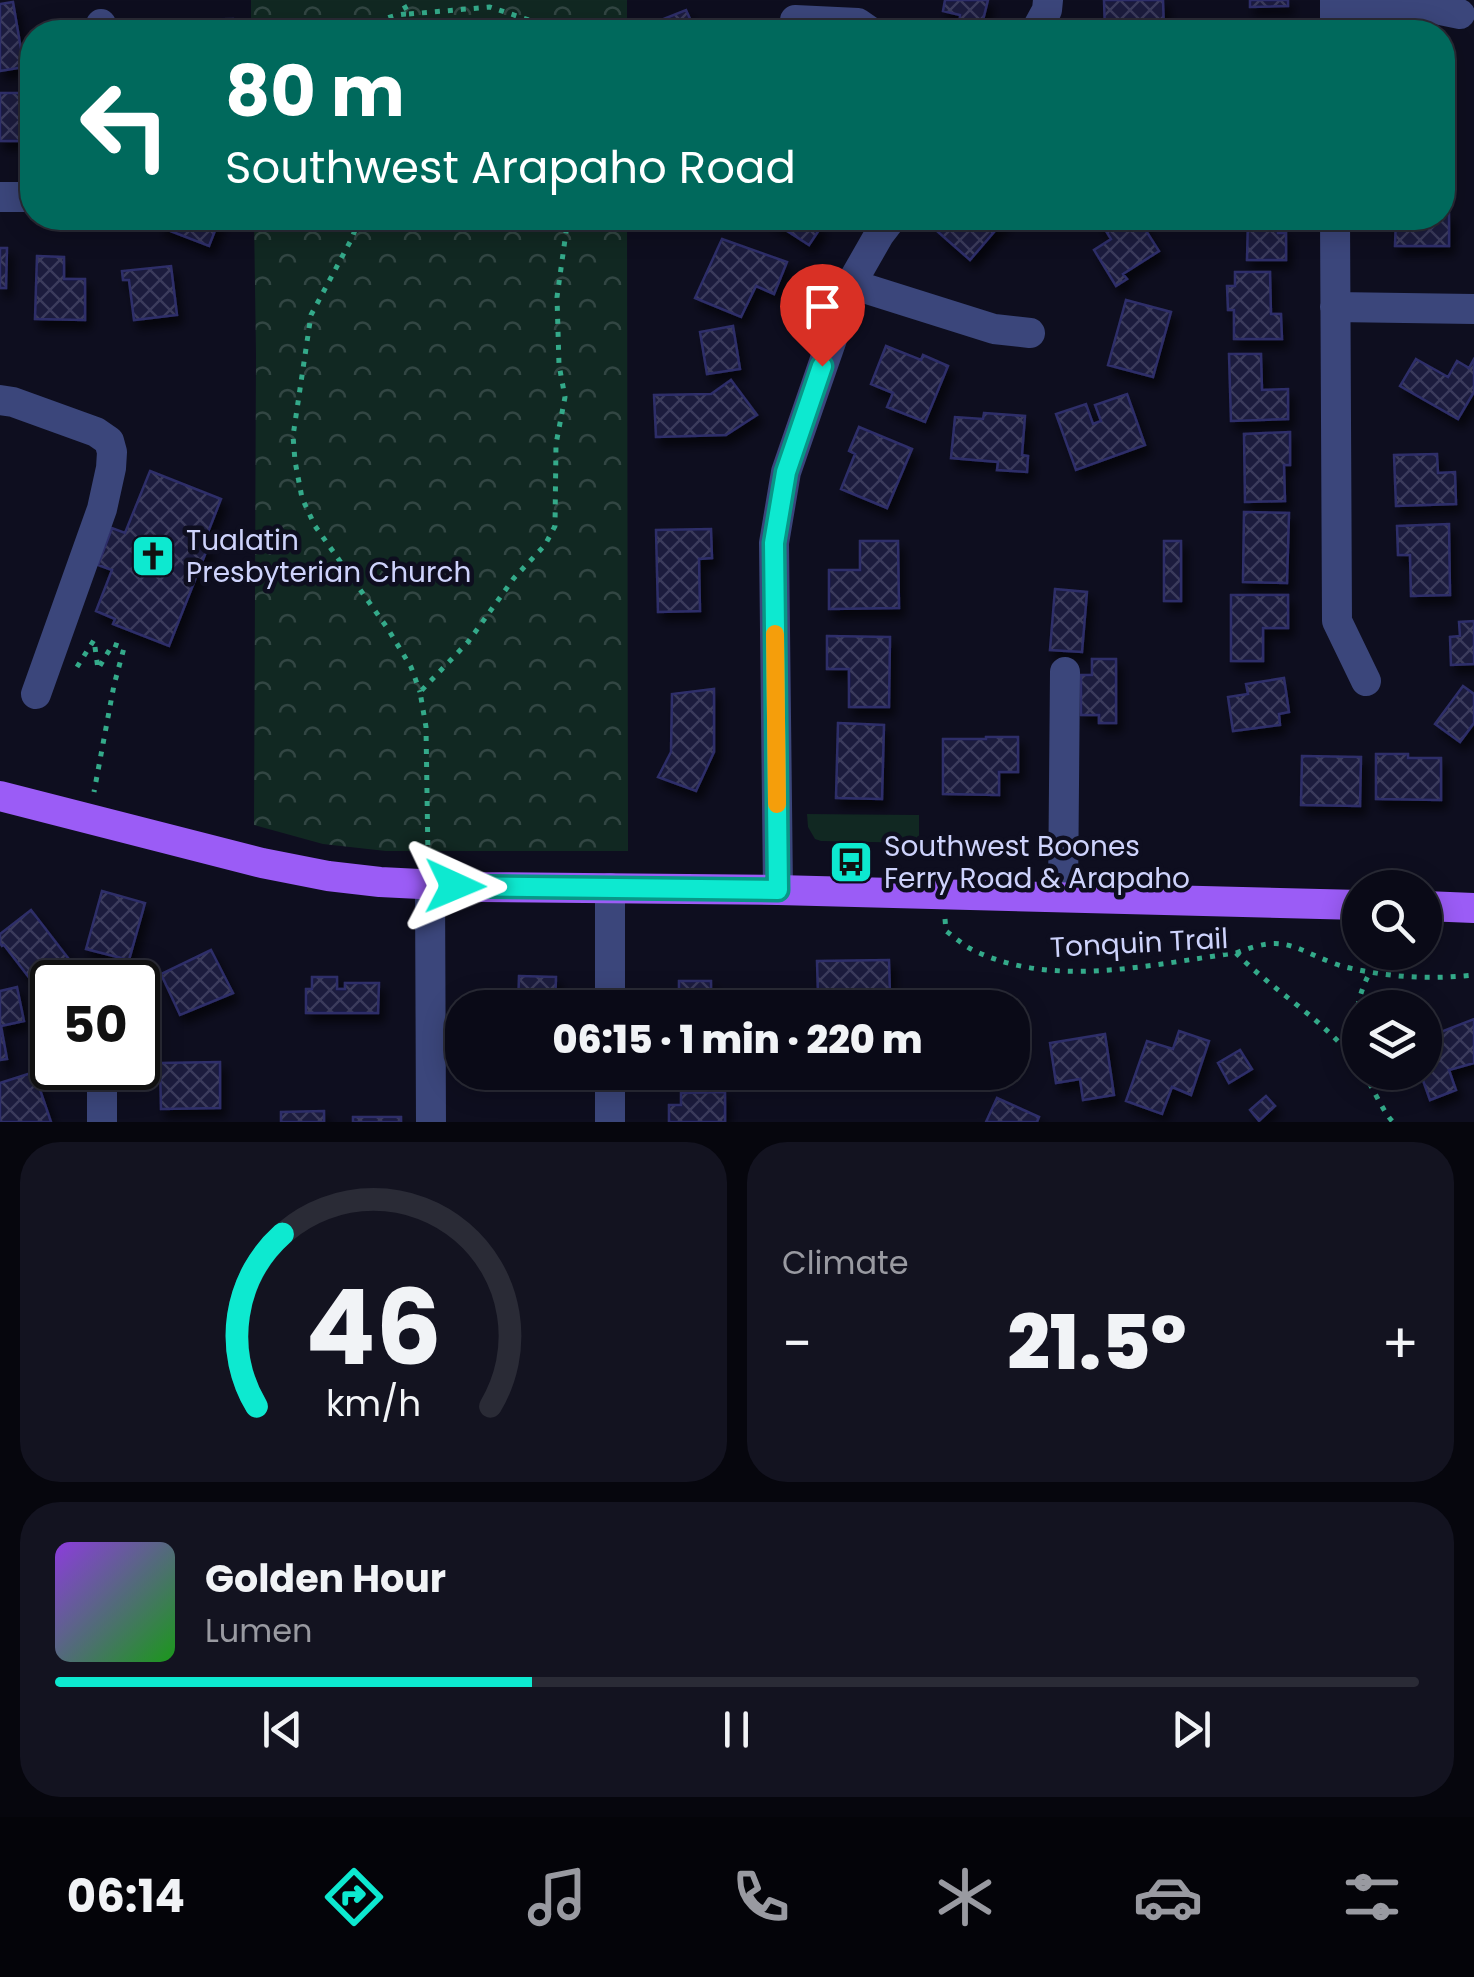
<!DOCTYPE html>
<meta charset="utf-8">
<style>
:root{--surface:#0a0a17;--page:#131320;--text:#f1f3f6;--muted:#999aa1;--line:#2a2b36;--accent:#0de9d0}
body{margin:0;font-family:Poppins,sans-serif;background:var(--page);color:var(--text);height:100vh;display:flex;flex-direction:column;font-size:38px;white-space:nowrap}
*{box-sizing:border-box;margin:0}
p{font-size:32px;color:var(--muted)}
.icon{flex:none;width:55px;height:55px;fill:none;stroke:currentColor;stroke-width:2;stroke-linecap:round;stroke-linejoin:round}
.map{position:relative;height:1122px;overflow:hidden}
.details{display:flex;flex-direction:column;gap:20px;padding:20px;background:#06060d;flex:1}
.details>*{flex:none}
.banner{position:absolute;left:20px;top:20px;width:1435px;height:210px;border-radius:40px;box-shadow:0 5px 25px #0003,0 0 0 2px var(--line);background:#00695c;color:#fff;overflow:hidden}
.buttons{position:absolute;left:1342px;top:870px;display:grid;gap:20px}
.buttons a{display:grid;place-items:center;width:100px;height:100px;border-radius:50%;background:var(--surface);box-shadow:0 5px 25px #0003,0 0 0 2px var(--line);font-size:50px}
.speed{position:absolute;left:30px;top:960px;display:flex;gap:20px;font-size:50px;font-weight:700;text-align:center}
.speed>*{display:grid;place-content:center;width:130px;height:130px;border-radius:50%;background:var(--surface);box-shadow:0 5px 25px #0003,0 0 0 2px var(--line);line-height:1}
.speed .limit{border:5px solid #111;border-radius:15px;background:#fff;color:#111}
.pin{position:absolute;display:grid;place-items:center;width:85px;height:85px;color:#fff;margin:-102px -42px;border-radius:50% 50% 50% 0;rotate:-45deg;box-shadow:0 0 10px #0007}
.pin .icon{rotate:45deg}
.me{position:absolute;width:110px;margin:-55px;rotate:91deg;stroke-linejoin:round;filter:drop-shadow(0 0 8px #0008)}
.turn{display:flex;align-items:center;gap:35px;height:210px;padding:0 40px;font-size:45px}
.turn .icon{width:130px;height:130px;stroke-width:2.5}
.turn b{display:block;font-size:70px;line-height:85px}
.big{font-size:75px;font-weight:800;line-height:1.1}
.details .card{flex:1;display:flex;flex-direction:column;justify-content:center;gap:15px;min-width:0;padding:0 35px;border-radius:40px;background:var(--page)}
.details .dial{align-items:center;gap:0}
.dial svg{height:260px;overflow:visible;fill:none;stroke:var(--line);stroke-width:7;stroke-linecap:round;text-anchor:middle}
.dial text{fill:var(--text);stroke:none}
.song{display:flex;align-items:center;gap:30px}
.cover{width:120px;height:120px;border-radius:15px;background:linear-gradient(135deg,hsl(270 70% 55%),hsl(120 70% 35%))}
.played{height:10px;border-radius:5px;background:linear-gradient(90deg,var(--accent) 35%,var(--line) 35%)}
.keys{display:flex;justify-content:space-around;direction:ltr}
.heat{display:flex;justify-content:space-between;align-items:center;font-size:55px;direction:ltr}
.details .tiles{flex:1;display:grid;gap:20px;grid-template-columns:1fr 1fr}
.card:last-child{grid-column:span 2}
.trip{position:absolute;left:445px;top:990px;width:585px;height:100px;border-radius:40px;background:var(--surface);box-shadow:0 5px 25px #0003,0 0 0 2px var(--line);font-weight:800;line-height:100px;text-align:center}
.tab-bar{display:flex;height:160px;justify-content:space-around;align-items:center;background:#040409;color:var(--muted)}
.tab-bar .icon{width:70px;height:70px}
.tab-bar .on{color:var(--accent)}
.tab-bar b{font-size:45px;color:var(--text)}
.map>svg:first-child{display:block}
</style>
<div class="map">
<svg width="1474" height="1122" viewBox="0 0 1474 1122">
<defs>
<pattern id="forest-crowns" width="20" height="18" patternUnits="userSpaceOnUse" patternTransform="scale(2.5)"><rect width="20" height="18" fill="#112822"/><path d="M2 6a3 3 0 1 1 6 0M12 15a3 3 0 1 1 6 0" fill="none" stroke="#324643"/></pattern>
<pattern id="building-cross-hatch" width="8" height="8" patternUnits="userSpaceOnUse" patternTransform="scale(2.5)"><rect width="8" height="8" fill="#1b1b3e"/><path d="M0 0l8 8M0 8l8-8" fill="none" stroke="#3b3b5b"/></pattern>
<filter id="shadow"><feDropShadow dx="5" dy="8" stdDeviation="5" flood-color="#0009"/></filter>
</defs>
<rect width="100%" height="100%" fill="#0e0e1f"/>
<!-- green -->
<path fill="#112822" d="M807 814 919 815V843L821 841 815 839 808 827Z"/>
<!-- forest -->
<path fill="url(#forest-crowns)" d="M251 0H627V32H251Z
M254 218H627L628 851H386L323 844 254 825 256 354Z"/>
<!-- building -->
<path fill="url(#building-cross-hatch)" stroke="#2e2f69" stroke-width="2.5" filter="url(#shadow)" d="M945 0H988L982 24 960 18V15L943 11Z
M1104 0H1163L1164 32H1105Z
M1250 0H1288V6L1250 7Z
M13 2 24 67 0 71V4Z
M686 10 696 32H660L656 22Z
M233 19V32H182V20Z
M1226 29H1285V32H1226Z
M0 93H32V117H25V141H0Z
M1442 214H1449V246H1395L1396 218H1442Z
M164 218H220L209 246 160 227Z
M767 218H807L821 227 809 245Z
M951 218H1006L970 260 938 232Z
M1098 218H1138L1159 251 1123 274 1127 279 1116 286 1094 250 1111 239Z
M1248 218H1278V233H1286V260H1247Z
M722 239 787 262 774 294 756 286 741 317 695 298Z
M0 248H7L6 288H0Z
M37 256 64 257V279H85V320L35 319Z
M171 266 177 315 134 320 129 280H123L122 271Z
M1235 272H1270L1271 314H1281L1282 339H1234V310H1228L1227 286H1235Z
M1126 300 1171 312 1153 377 1108 365Z
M733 326 740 369 707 374 700 332Z
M886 346 921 360 923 355 948 366 925 422 887 407 893 393 871 384Z
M1229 354H1261L1262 390 1288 389V419L1231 421Z
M1416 359 1448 377 1457 361 1469 368 1474 359V392L1458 419 1400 386Z
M731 380 757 415 726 435 656 437 654 395 711 394Z
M1127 394 1145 445 1076 470 1056 414 1086 404 1093 424 1101 421 1095 405Z
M984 413 1025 416 1022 455 1028 456 1027 472 997 470 998 462 951 458 955 417 983 419Z
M859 427 912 449 887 508 841 489 855 454 849 451Z
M1290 432V465H1284L1285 501 1245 502 1244 434Z
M1437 454 1438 473 1455 472 1456 504 1396 506 1394 455Z
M150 471 221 499 203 545 208 547 169 646 113 624 115 619 96 611 112 570 98 565 112 528 125 533Z
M1244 512 1289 513 1287 583 1243 582Z
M1449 524 1450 595 1411 596 1410 555H1398L1397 526Z
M711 529 712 558 699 559 700 611 658 612 656 530Z
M860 541H898L899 608 829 609V570H860Z
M1164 541H1181V601H1164Z
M1055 589 1087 592 1082 652 1050 650Z
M1231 595H1288V628H1263V661H1231Z
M1474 621V664L1451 665 1450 637 1460 636 1459 622Z
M827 636 890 637 889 707H849V669H827Z
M1092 659H1116V723H1099V715H1081V675H1092Z
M1284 678 1289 712 1279 714 1280 725 1233 731 1228 697 1248 694 1246 684Z
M1463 686 1474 694V723L1460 742 1435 724Z
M714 689V752L696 791 658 777 671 752 672 694Z
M838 723 884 725 882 799 836 798Z
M986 737H1018V772H999V795L943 794V739H986Z
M1376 754H1408V758H1441V800L1376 799Z
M1302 756 1361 757 1360 806 1301 805Z
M102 891 145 903 129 960 86 949Z
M31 910 68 958 34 984 4 945 2 946 0 943V934Z
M211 950 233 993 180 1015 161 974Z
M889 960 890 995 818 996 817 961Z
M519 976 556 977 555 1008H518Z
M312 977H337V989H345V983H379L378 1013H306V989H312Z
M679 981H711V1008H679Z
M17 987 24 1021 1 1026 7 1059 0 1060V991Z
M1474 1019V1063L1449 1070 1456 1090 1430 1100 1420 1072H1425V1038Z
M1179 1031 1209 1041 1191 1095 1172 1087 1162 1114 1126 1101 1147 1041 1173 1049Z
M1105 1034 1114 1095 1083 1100 1080 1079 1056 1083 1050 1043Z
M1240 1050 1252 1069 1229 1083 1218 1063Z
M220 1062V1108L161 1109 160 1063Z
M34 1072 51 1122H0V1083Z
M725 1092V1122H669V1105H681V1093Z
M1266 1096 1275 1106 1259 1121 1250 1110Z
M997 1098 1039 1117 1037 1122H986Z
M324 1111V1122H281V1112Z
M353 1117H401V1122H353Z"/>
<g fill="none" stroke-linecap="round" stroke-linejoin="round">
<!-- path -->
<path stroke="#34aa8a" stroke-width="5" stroke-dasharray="5 8" stroke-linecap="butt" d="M409 14 490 7 532 21 552 32
M367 32C378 20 393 14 409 14L401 0
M360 218 351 240 311 315 293 436 295 461 302 498 315 526 388 629 411 667 420 692
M77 667 94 640 98 669 113 644 124 648 114 685 94 792
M428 858 426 727 420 692 468 642 514 578 545 545 555 526 556 444 565 397 559 365 557 297 568 218
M945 919 946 931C954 937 962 944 971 949 1052 990 1151 964 1236 953 1274 992 1330 1023 1360 1068
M1236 953C1284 934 1291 947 1333 963 1343 967 1354 969 1364 971 1400 978 1437 979 1474 975
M1360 1058C1354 1025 1354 1003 1370 972
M1363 1072C1372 1086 1383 1112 1393 1122"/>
<!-- minor -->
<path stroke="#3b467b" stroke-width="30" d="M1335 3 1411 4 1460 14
M795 20 858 23 871 32
M101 24V32
M1035 32 1047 10 1048 0
M1335 32V0
M0 197H32
M1335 218 1337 621 1366 681
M851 284 994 329 1030 333
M1335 307 1474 309
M0 400 13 402 96 432 109 441 112 452 111 468 102 509 36 694
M430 885 431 1122
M610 888V1008
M778 890 774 543 786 472 851 284 879 235 892 218
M1063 897 1065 672
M610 1072V1122
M102 1122V1068"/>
<!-- major -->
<path stroke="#9b5cf6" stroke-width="30" d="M0 796 262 863 328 876 380 882 480 887 778 890 1360 905
M1425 906 1474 908"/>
</g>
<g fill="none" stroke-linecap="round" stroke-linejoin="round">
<!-- route casing -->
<g stroke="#089787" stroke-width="25">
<path id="route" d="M455 886 778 890 774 543 786 472 822 366"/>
</g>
<!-- route -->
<use href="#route" stroke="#0de9d0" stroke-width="18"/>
<!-- slow -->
<path stroke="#f59e0b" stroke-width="18" d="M775 634 777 804"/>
</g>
<!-- icons -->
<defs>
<g id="church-square" transform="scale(2.25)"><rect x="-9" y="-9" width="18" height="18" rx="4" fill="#0de9d0" stroke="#0e0e1f"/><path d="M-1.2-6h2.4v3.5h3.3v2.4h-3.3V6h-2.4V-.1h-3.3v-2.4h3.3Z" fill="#111"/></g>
<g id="bus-square" transform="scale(2.25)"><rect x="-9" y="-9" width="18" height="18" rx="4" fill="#0de9d0" stroke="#0e0e1f"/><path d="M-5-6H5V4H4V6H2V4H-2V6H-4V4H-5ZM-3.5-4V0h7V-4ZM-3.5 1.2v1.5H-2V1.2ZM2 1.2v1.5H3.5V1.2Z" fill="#111"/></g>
</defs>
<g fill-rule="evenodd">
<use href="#church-square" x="153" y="556"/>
<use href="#bus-square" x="851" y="862"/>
</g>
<g text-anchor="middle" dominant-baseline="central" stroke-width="9" stroke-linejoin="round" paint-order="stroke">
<!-- poi labels -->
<g font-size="28" fill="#ced3fc" stroke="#0e0e1f" text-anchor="start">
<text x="186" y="540">Tualatin<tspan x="186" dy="32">Presbyterian Church</tspan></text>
<text x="884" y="846">Southwest Boones<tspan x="884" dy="32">Ferry Road &amp; Arapaho</tspan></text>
</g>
<!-- street labels -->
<g font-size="28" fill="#ced3fc" stroke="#0e0e1f">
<text transform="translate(1139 943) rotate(-3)">Tonquin Trail</text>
</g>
</g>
</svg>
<div class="buttons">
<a><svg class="icon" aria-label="search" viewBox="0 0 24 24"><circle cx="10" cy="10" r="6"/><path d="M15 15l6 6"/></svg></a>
<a><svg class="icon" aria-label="layers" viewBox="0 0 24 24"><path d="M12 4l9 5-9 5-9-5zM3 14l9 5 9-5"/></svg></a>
</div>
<div class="speed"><div class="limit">50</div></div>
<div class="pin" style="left:822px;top:366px;background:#d93025"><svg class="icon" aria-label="arrive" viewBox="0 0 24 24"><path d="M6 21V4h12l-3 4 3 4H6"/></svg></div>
<svg class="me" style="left:455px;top:886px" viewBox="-20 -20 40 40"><path d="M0-17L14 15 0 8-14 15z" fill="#0de9d0" stroke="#fff" stroke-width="4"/></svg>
<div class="trip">06:15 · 1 min · 220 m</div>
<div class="banner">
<div class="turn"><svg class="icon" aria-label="left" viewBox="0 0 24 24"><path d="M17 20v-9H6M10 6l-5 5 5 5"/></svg><div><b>80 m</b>Southwest Arapaho Road</div></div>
</div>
</div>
<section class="details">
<div class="tiles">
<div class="card dial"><svg viewBox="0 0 100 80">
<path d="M14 69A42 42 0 1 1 86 69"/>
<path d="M14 69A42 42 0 0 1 22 16" stroke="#0de9d0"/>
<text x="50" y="56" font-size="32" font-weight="700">46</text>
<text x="50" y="72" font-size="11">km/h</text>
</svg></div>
<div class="card"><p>Climate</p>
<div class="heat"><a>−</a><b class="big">21.5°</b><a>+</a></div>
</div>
<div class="card">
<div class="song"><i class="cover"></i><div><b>Golden Hour</b><p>Lumen</p></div></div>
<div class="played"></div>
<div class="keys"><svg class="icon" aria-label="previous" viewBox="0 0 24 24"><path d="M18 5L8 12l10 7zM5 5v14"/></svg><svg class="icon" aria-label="pause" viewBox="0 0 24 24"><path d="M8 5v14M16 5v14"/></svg><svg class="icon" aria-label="next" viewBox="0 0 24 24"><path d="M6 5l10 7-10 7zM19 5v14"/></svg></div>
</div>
</div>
</section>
<nav class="tab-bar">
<b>06:14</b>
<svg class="icon on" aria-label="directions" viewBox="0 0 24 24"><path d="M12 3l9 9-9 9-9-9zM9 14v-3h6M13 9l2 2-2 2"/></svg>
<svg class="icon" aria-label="music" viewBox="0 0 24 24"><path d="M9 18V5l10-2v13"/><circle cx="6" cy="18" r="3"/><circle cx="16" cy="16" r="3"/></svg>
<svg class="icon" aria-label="phone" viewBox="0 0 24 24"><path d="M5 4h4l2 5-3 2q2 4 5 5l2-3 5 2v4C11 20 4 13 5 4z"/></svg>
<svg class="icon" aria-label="climate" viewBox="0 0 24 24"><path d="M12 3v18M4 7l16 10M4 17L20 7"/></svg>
<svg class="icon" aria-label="car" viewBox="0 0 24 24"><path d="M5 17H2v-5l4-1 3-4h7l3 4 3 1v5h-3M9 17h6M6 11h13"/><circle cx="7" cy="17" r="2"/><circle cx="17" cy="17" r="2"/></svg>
<svg class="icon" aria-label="filters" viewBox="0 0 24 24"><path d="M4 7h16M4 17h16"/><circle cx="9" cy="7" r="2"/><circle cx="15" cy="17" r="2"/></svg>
</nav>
